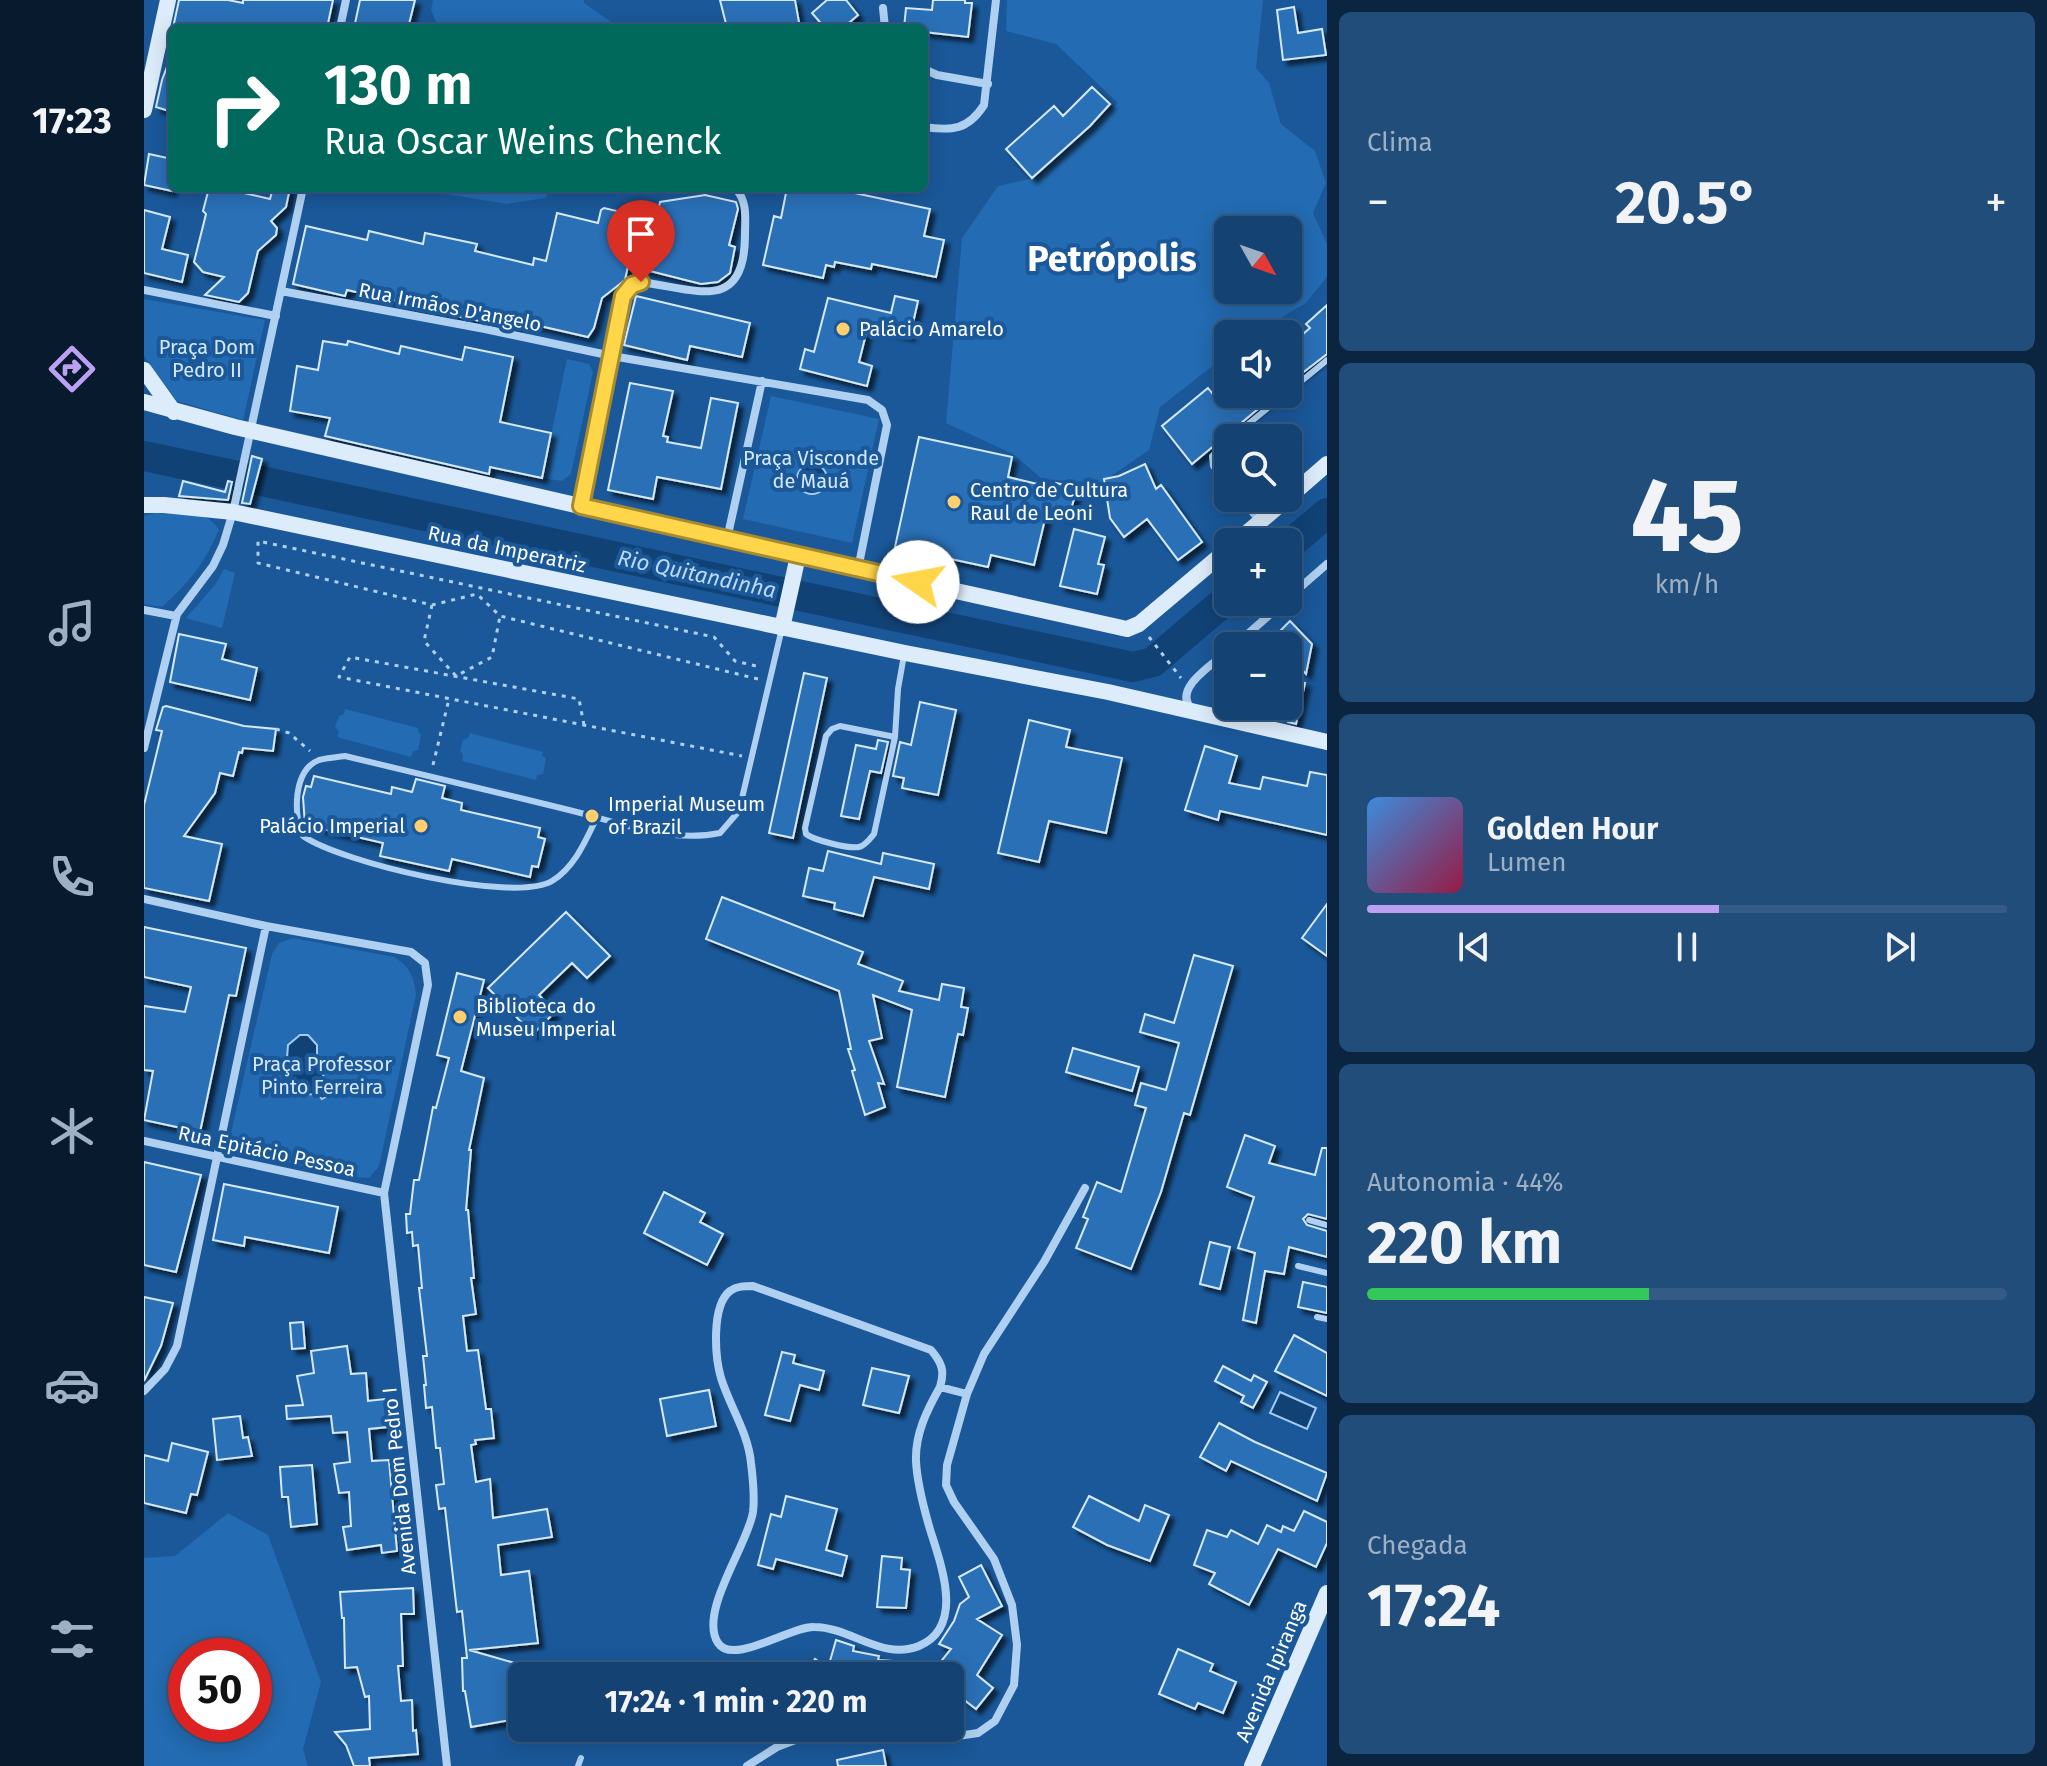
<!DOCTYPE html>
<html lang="pt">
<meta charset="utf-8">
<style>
:root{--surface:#144273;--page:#214d7b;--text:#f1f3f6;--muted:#9db0c4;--line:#335b85;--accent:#bca0f2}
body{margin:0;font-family:"Fira Sans",sans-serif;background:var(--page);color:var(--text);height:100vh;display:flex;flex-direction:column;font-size:30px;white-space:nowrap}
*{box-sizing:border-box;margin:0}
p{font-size:26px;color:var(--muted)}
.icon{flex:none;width:44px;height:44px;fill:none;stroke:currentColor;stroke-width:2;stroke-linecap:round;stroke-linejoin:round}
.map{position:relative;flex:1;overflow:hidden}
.side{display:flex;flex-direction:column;gap:12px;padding:12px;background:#0b243f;width:720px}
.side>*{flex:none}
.top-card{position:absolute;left:24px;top:24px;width:760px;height:168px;border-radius:12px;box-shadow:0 4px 20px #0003,0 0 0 2px var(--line);background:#00695c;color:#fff;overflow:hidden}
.needle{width:52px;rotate:130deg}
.controls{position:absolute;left:1070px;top:216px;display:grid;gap:16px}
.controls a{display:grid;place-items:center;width:88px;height:88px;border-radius:12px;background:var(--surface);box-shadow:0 4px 20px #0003,0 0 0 2px var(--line);font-size:40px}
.speed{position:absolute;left:24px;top:1638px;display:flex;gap:16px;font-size:40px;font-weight:700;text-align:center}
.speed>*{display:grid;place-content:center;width:104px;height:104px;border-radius:50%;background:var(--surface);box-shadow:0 4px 20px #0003,0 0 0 2px var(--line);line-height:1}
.speed .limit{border:12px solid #d22;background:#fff;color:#111}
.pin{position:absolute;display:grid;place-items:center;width:68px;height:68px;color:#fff;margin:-82px -34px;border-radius:50% 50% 50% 0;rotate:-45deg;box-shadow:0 0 8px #0007}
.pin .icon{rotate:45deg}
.me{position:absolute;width:88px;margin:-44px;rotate:282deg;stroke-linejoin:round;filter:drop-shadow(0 0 6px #0008)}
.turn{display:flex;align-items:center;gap:28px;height:168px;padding:0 24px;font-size:36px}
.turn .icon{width:104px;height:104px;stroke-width:2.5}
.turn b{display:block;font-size:56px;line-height:68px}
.big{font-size:60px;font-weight:700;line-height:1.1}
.side .tile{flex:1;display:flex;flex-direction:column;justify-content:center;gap:12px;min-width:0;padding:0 28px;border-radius:12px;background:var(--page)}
.side .dial{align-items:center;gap:0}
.dial b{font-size:104px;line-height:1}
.song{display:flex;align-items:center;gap:24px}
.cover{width:96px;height:96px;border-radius:12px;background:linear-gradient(135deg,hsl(210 70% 55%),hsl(340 70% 35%))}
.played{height:8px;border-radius:4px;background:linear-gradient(90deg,var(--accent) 55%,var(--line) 55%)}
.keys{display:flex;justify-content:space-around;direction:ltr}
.heat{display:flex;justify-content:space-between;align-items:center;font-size:44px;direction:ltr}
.charge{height:12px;border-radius:6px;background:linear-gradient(90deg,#34c759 44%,var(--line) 0)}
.trip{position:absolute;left:364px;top:1662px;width:456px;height:80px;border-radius:12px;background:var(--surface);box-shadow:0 4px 20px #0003,0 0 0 2px var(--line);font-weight:700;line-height:80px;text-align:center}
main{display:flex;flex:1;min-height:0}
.menu{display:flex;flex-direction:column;width:144px;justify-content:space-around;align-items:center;background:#081a2e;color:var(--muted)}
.menu .icon{width:56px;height:56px}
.menu .on{color:var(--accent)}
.menu b{font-size:36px;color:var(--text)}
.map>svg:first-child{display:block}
</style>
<main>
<nav class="menu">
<b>17:23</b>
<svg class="icon on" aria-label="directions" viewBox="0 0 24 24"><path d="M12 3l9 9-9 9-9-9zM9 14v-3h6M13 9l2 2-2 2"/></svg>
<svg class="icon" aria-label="music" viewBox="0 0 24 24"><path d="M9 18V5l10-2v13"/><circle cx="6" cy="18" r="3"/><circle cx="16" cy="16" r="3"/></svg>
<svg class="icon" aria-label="phone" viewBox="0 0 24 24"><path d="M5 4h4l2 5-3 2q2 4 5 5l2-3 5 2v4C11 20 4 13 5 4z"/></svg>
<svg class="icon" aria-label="climate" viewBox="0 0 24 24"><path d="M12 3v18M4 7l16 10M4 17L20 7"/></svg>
<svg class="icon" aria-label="car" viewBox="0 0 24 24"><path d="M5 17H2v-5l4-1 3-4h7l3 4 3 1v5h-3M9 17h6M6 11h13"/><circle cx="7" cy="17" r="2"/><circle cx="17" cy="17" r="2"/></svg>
<svg class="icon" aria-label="filters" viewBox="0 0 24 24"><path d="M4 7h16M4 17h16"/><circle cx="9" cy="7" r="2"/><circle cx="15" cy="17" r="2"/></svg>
</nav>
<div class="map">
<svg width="1183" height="1766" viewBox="0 0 1183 1766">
<defs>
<filter id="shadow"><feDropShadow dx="5" dy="5" stdDeviation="2" flood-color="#0009"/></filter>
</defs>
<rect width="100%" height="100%" fill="#1a5899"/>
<!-- green -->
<path fill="#236bb2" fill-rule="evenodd" d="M289 0H440V3L476 28H295L287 10Z
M863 0H1119L1112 68 1125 83 1137 124 1171 151 1182 183 1169 213 1183 244V277L1162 303 1109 334H1084V354L1016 407 1005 450 957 483 898 479 869 454 802 423 818 238 854 186 894 177 974 103 912 44 862 31ZM1084 230H1144V290H1084Z
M265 188H407L401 198 363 204Z
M0 299 121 320 99 420 33 401 0 356Z
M423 359 445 364 449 372 427 474 418 481 398 478Z
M627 396 735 419 708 543 599 519Z
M11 513C33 514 63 508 75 530 59 566 46 581 18 607L0 604V516Z
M80 569 91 573 78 628 42 618 71 585Z
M201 709 274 728V732L277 735 274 750 269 751 267 757 193 737 195 732 191 727 195 716 200 714Z
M326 733 399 752 398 756 402 758 399 774 393 775 392 780 318 761 319 755 316 751 319 740 324 738Z
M149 938 250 957C266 967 270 976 272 995L235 1166 225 1178 209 1177 102 1154 89 1148 87 1133 128 954 135 943Z
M84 1513 124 1535 177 1682 159 1749 164 1766H0V1558L31 1556ZM110 1656V1724H42V1656Z"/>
<!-- water -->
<path fill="#114276" stroke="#a2ccf3" stroke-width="2" d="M653 479a15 15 0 1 1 30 0a15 15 0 1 1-30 0Z
M156 1035H164L173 1045V1065L186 1087 185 1095 178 1099 174 1095 153 1093V1084L142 1072 144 1045Z
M1136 1392 1172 1408 1163 1429 1126 1413Z"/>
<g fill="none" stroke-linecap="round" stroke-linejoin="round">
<!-- river -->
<path stroke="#114276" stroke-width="30" d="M0 456 989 667 1009 662 1084 598
M1144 546 1183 513"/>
</g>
<!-- building -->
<path fill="#2970b7" stroke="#d6e9fb" stroke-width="2" filter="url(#shadow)" d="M35 0H84L99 3V0H189L183 28H29Z
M216 0H271L264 28H210Z
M576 0H651L656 28H583Z
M683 0H702L714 15 699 28H681L668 13Z
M789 0H821V3H828L824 37 780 32V28H760L762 8 788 10Z
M1150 7 1154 33 1178 29 1182 55 1139 60 1133 10Z
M27 56 28 57V112L12 107 18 80Z
M948 87 966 104 946 126 888 178 862 149 910 106 919 116Z
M5 154 28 159V191L0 185Z
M65 188H88L87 190 126 199 129 188H146L142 207 127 221 133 228 132 235 114 251 104 293 95 302 61 295 80 277 59 272 50 262 62 214 59 211Z
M643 188H687L786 209 780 236 800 240 792 277 728 264 727 269 691 262 690 267 682 265 679 278 619 265 630 216 637 218Z
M561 195 592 202 594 209 585 245 591 247 586 273 574 282 557 284 498 269 499 265 495 268 484 266 481 280 458 298 450 328 444 337 374 321 372 328 265 307V304L203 290 201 296 149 284 162 226 223 240 225 231 279 244 281 233 333 244 331 251 389 265 390 258 402 261 413 213 454 223 457 210 460 208 512 220 516 202Z
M0 210 26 217 18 249 44 255 38 282 0 273Z
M492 296 606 323 598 357 546 346 543 360 480 345Z
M751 296 774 301 766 336 724 326 715 362 728 366 723 386 656 369 661 349 670 352 684 298 747 313Z
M1183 305V354L1144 384V347L1166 328 1162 324Z
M179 341 203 345 204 341 255 354 257 346 318 360 321 347 369 357 356 422 407 433 398 478 346 467 345 474 181 436 186 418 146 411 153 366 174 370Z
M486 383 529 391 519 436 524 437 523 442 557 448 567 398 594 403 577 489 513 477 509 499 464 490Z
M1064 388 1076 403 1088 394H1132L1048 464 1018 426Z
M775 437 868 457 864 477 910 488 912 483 933 488 925 517 903 511 890 565 847 555 844 567 751 547Z
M108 456 118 459 106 504 98 503Z
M1001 464 1012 489 1017 485 1058 542 1034 560 1003 519 980 537 966 518 960 479 975 476Z
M39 481 81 492 84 481 88 482 84 500 35 496Z
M930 529 961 537 954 564 960 565 953 594 916 586Z
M1146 621 1168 644 1162 674 1144 655V646H1135L1128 639Z
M35 634 82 644 78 659 113 668 106 700 26 682Z
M660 673 683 678 649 838 625 833Z
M1144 679 1161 683 1152 724 1144 722Z
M776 702 812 710 794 795 758 788 760 778 749 776 756 742 767 745Z
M22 706 100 726 132 729 129 751 99 748 98 753 95 752 89 776 76 773 71 793 40 836 78 844 65 901 0 888V805L18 731 12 730 19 707Z
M885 720 926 730 922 747 978 758 962 833 905 821 895 862 854 853Z
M734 740 744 742 737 773 726 771 715 819 697 816 712 745 732 749Z
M1061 746 1093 756 1085 783 1116 789 1119 777 1163 786 1166 772 1183 775V835L1076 811 1074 820 1041 810Z
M170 776 247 794 248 787 268 792 272 779 301 786 298 798 318 803 317 810 396 828 394 837 401 839 394 867 388 866 386 877 308 859 305 871 236 856 239 843 161 825 159 797 162 786 167 787Z
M684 851 737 864 739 853 790 864 785 889 730 877 719 916 690 909 691 903 659 896 665 868 679 871Z
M578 897 719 952 714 964 759 981 755 991 795 1000 798 984 820 988 817 1007 824 1008 819 1035 814 1034 801 1097 753 1087 768 1010 729 995 738 1038 725 1041 740 1084 734 1083 741 1107 721 1115 708 1071 711 1070 704 1049H707L695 991 562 939Z
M1183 904V956L1158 938Z
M422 912 466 956 443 978 428 963 395 995 411 1012 389 1034 344 988Z
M0 927 102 948 92 996 85 995 56 1132 0 1120 9 1071 0 1070V1006L41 1012 47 987 0 977Z
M1050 955 1089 966 1046 1115 1040 1113 1017 1192 987 1269 932 1248 944 1219 939 1217 953 1182 977 1192 1002 1108 991 1105 997 1083 1022 1090 1035 1043 996 1032 1001 1014 1030 1023Z
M313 973 340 980 317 1071 340 1078 325 1150H327L322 1210H324L330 1278H327L332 1314 319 1316 323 1351 334 1350 342 1409H347L350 1438 331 1440 332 1444 327 1445 332 1482 346 1479 349 1518 403 1509 408 1537 354 1545 357 1575 385 1571 394 1643 325 1650 378 1665V1718L327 1727 321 1691H319L318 1658H323L318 1611 313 1612 301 1508 295 1509 292 1485 300 1484 296 1448H292L288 1407 282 1408 280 1385H282L279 1356H283L275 1288H278L274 1245 269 1246 268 1232 263 1233 262 1214H266L270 1180H275L289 1107 292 1108 305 1058 293 1055Z
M929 1048 995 1067 988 1091 922 1072Z
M1101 1135 1131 1146 1125 1163 1171 1175 1178 1148H1183V1219L1164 1214 1159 1219 1163 1225 1183 1231V1257L1145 1247 1140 1274 1121 1271 1112 1323 1099 1320 1111 1253 1094 1248 1110 1197 1083 1187Z
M0 1162 57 1175 32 1272 0 1265Z
M80 1184 194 1207 185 1253 101 1237 100 1246 69 1240Z
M520 1192 561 1213 556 1222 579 1234 563 1265 500 1233Z
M1066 1242 1086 1247 1076 1289 1056 1284Z
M1159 1282 1183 1287V1313L1154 1307Z
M0 1297 29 1303 17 1346 0 1381Z
M159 1322 161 1348 148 1349 146 1323Z
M1150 1335 1183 1353V1396L1131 1371Z
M203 1346 207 1374 222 1373 224 1401 241 1399 244 1427 225 1429 228 1461 245 1460 253 1551 238 1553 237 1545 203 1550 199 1527 207 1526 205 1492 195 1493 190 1464 206 1462 203 1432 189 1433 187 1416 143 1419 142 1406 159 1405 153 1376 170 1373 167 1351Z
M638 1352 651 1355 649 1363 680 1371 675 1390 656 1385 646 1421 621 1415Z
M1079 1366 1107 1381 1110 1375 1123 1382 1109 1408 1097 1402 1100 1396 1071 1381Z
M728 1368 765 1376 755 1413 719 1405Z
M565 1390 572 1426 523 1436 516 1399Z
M96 1416 99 1438 104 1437 108 1456 73 1460 69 1419Z
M1075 1423 1111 1442 1183 1473 1173 1501 1087 1461 1082 1471 1056 1457Z
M28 1443 64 1452 53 1495 47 1494 42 1513 0 1503V1455L24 1461Z
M168 1465 173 1524 147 1527 144 1497H138L136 1467Z
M642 1496 693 1509 682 1550 703 1556 698 1576 632 1559 629 1569 614 1565 627 1514 637 1517Z
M945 1496 995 1521 1001 1505 1025 1515 1006 1561 963 1545 929 1527Z
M1160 1511 1183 1522V1543L1172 1567 1134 1549 1105 1605 1065 1584 1071 1573 1050 1565 1063 1530 1083 1537 1087 1530 1114 1544 1123 1525 1137 1532 1139 1526 1150 1531Z
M738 1556 758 1558 757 1569 766 1570 762 1608 733 1607Z
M837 1565 858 1606 833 1619 858 1635 833 1675 849 1688 832 1709 810 1692 813 1688 806 1682V1676H798L790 1670 807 1649 795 1644 810 1621 816 1604 825 1597 815 1577Z
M269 1588 270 1614H257L259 1666H254L257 1701 268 1700 269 1731 272 1730 274 1754 225 1758 226 1766H210L202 1745 191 1732 226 1729 225 1696 221 1697 213 1667 201 1668 200 1618H198L196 1592Z
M692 1640 710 1646 709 1651 735 1656 734 1660 764 1662 762 1675 660 1676 671 1659 684 1668Z
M1034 1649 1069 1664 1066 1671 1092 1682 1079 1713 1054 1703 1051 1709 1015 1694Z
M739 1750 742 1766H694L693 1760Z"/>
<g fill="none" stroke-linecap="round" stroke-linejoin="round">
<!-- path -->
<path stroke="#afd0f1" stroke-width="3" stroke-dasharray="4 6" stroke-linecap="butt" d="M288 605 280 641 312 676 348 657 356 616
M1005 637 1037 678
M614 679 356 616 333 594 288 605 114 563V541L570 637 591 661 616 667
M440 725 435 699 206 657 195 677 598 756
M132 729 145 733 166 751
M289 765 305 699"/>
<!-- lane -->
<path stroke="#afd0f1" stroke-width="6" d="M1144 392 1183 360
M1087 438 1141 394
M1084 440 1068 456 1069 466 1084 484
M1096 498 1114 520
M751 737 696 726 688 729 682 736 661 828 662 834C670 840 704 849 715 847 721 846 726 839 730 834L751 737 754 689 760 655
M453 817C442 840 431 867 408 881 369 904 196 862 159 836 149 816 149 770 175 760 183 758 193 757 201 756 275 774 348 791 421 809 472 821 524 844 576 833L595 811 638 628
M1165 1220 1183 1225
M1154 1266 1183 1273
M1173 1317 1183 1319
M434 1766 437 1758"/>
<!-- street -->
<path stroke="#afd0f1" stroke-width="8" d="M739 8 741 28
M196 28 202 0
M780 69 793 75 844 84
M780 127C808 131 824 130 840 105L852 0
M461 188H464
M0 290 132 316
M137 291 341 329 468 356 724 400 738 410 743 425 714 569
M437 506 479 296 488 285 497 282C551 289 601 314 601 235 601 219 604 201 591 188
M583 539 618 381
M1144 598 1183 564
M0 610 32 616
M1090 646 1140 602
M1048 709C1027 689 1070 664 1084 651
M0 748 33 614 69 566 79 545 89 512 159 188
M0 899 122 926 267 952 281 963 284 985 240 1193 303 1766
M0 1141 240 1193
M796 1387C783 1410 771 1434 772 1461 773 1483 779 1505 785 1526 795 1560 823 1626 775 1646 738 1661 707 1627 670 1627 647 1626 589 1666 574 1643 554 1612 604 1545 609 1512 611 1496 609 1479 607 1463 604 1432 586 1407 577 1378 571 1357 567 1306 586 1291 593 1286 601 1286 609 1286L787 1350C798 1363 801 1371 796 1387L823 1394
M0 1391 21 1369 33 1346 122 926
M717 1728 800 1738 834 1733 851 1721 870 1685 873 1645 868 1605 850 1559 810 1502 802 1485 803 1465 823 1394 840 1354 900 1262 941 1188
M603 1766 633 1747 675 1731 714 1728"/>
<!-- secondary -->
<path stroke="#ddecfb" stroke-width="16" d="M0 110 24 0
M0 370 30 412
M0 402 91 427 654 556 983 629 995 624 1084 549
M1144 498 1183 464
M0 505H20L89 512 761 653 964 692 1183 742
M1092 542 1144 498
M638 628 654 556
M1108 1766 1183 1593"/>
</g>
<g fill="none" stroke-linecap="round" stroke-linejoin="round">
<!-- route casing -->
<g stroke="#a68a30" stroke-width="20">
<path id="route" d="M497 282 488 285 479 296 437 506 774 582"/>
</g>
<!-- route -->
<use href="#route" stroke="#ffd54a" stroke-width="14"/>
</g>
<!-- markers -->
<g fill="#ffce6f" stroke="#1a5899" stroke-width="3">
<circle cx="699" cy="329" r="8"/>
<circle cx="810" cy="502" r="8"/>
<circle cx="448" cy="816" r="8"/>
<circle cx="277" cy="826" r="8"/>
<circle cx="316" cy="1017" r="8"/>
</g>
<g text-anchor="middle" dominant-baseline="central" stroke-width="8" stroke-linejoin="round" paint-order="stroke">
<!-- street labels -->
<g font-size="20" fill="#fff" stroke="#1a5899">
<text transform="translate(306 307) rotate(11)">Rua Irmãos D'angelo</text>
<text transform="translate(363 549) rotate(12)">Rua da Imperatriz</text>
<text transform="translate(123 1151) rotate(12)">Rua Epitácio Pessoa</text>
<text transform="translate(255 1481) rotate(-96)">Avenida Dom Pedro I</text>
<text transform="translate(1127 1671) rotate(-67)">Avenida Ipiranga</text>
</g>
<!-- poi labels -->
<g font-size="20" fill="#fff" stroke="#1a5899" text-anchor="start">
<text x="715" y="329">Palácio Amarelo</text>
<text x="826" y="490">Centro de Cultura<tspan x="826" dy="23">Raul de Leoni</tspan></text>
<text x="464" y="804">Imperial Museum<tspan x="464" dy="23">of Brazil</tspan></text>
<text x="261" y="826" text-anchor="end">Palácio Imperial</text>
<text x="332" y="1006">Biblioteca do<tspan x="332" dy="23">Museu Imperial</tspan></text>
</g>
<!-- park labels -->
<g font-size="20" fill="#d6e9fb" stroke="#1a5899">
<text x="63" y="347">Praça Dom<tspan x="63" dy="23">Pedro II</tspan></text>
<text x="667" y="458">Praça Visconde<tspan x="667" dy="23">de Mauá</tspan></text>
<text x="178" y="1064">Praça Professor<tspan x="178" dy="23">Pinto Ferreira</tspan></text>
</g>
<!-- water labels -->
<g font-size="22" font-style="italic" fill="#bcdaf7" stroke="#1a5899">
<text transform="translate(553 574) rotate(12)">Rio Quitandinha</text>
</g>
<!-- town labels -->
<g font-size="36" font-weight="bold" fill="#fff" stroke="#1a5899">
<text x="968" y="259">Petrópolis</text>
</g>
</g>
</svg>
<div class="controls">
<a><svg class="needle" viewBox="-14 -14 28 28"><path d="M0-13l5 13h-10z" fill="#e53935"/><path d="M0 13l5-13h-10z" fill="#9db0c4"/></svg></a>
<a><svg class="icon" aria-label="sound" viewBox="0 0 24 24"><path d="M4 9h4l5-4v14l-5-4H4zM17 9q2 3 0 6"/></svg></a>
<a><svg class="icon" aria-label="search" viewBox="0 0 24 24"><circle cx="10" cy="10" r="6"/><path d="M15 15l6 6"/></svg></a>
<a>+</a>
<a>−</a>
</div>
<div class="speed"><div class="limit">50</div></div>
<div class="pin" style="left:497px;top:282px;background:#d93025"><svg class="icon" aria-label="arrive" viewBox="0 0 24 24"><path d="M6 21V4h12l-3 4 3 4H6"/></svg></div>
<svg class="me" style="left:774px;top:582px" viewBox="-20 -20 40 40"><circle r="19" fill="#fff"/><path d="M0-13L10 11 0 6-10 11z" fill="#ffd54a"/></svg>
<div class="trip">17:24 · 1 min · 220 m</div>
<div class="top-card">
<div class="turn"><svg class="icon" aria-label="right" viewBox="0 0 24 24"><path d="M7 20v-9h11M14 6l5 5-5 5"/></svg><div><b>130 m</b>Rua Oscar Weins Chenck</div></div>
</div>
</div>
<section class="side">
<div class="tile"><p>Clima</p>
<div class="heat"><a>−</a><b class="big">20.5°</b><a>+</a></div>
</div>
<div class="tile dial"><b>45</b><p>km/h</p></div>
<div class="tile">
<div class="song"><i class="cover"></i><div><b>Golden Hour</b><p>Lumen</p></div></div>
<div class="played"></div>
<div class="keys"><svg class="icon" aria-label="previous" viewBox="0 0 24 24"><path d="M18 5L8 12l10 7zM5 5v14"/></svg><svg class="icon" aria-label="pause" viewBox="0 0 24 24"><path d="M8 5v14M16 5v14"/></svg><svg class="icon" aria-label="next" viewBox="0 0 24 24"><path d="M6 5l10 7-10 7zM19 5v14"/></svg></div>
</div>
<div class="tile"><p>Autonomia · 44%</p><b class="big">220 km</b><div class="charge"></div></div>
<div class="tile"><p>Chegada</p><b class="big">17:24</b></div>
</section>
</main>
